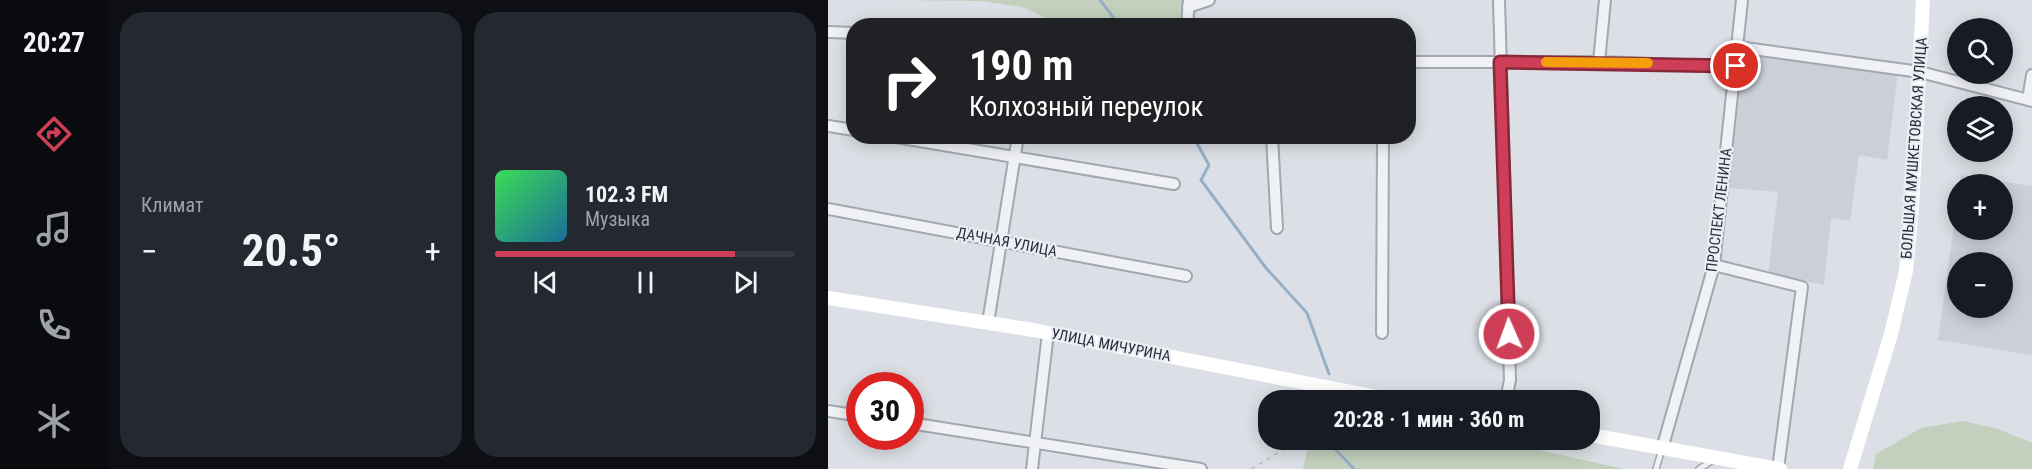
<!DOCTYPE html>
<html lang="ru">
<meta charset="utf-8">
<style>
:root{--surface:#171b24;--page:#242831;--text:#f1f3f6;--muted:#9ea1a6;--line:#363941;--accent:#cf3e57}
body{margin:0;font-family:"Roboto Condensed",sans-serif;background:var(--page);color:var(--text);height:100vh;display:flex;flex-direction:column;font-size:22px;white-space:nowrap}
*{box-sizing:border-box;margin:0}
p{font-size:20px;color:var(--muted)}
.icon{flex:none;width:33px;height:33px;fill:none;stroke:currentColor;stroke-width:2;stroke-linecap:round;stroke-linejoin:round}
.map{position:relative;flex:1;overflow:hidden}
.details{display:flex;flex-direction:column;gap:12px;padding:12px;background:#0d0f14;width:720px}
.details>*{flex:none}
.banner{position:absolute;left:18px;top:18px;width:570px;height:126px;border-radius:24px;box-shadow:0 3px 15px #0003;background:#202124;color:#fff;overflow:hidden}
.fabs{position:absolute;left:1119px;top:18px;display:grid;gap:12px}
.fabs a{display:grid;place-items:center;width:66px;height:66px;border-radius:50%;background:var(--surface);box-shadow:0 3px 15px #0003;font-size:30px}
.speed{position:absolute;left:18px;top:372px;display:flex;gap:12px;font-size:30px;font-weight:700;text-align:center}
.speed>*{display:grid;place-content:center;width:78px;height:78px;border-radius:50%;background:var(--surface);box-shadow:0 3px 15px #0003;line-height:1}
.speed .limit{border:9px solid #d22;background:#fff;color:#111}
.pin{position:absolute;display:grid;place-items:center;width:51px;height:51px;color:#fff;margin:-26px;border:3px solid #fff;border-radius:50%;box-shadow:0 2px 6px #0007}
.me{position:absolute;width:66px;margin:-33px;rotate:358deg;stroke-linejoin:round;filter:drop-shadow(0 0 4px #0008)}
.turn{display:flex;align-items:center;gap:21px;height:126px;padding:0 24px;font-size:27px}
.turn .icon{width:78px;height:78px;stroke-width:2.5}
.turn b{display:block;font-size:42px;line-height:51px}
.big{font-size:45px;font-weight:700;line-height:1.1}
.details .card{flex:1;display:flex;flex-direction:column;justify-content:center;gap:9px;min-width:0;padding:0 21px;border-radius:24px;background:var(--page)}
.song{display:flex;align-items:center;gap:18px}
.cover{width:72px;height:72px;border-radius:9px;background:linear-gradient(135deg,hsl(130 70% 55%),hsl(200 70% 35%))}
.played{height:6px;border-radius:3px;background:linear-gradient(90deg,var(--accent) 80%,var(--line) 80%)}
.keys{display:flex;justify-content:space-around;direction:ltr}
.heat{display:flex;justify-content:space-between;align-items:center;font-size:33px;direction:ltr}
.details .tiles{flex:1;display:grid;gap:12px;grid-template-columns:repeat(2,1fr)}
.trip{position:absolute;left:430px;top:390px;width:342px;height:60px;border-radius:24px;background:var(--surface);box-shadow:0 3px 15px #0003;font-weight:700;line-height:60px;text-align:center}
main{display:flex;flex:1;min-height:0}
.tabs{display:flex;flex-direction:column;width:108px;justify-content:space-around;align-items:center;background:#090b0e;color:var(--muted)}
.tabs .icon{width:42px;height:42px}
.tabs .selected{color:var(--accent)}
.tabs b{font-size:27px;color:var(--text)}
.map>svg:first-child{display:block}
</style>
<main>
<nav class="tabs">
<b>20:27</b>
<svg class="icon selected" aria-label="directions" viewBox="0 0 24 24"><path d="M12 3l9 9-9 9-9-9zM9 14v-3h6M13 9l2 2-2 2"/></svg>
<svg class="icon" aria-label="music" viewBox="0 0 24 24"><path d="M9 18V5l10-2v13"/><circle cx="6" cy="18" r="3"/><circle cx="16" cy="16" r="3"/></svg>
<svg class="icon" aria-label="phone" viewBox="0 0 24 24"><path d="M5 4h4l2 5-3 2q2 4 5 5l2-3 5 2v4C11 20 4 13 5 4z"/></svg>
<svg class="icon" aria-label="climate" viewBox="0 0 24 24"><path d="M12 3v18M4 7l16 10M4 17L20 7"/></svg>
</nav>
<section class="details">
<div class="tiles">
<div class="card"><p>Климат</p>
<div class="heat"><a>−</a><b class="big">20.5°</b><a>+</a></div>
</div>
<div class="card">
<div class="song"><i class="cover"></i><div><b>102.3 FM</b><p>Музыка</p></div></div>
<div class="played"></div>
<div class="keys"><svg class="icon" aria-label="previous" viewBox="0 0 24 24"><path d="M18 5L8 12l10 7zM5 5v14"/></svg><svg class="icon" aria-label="pause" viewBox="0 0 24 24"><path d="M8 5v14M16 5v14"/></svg><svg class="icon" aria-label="next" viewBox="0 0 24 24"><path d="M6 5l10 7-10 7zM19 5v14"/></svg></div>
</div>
</div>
</section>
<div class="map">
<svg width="1204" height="469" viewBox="0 0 1204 469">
<rect width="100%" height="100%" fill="#dce0e6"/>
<!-- built -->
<path fill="#cacfd8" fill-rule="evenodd" d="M916 52 1070 72 1059 160 1031 155 1022 221 1003 218 996 285 940 274 950 192 901 188Z
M1133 175 1204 186V355L1110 340 1129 203 1130 230H1174V184H1132ZM1130 262H1174V308H1130Z"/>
<!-- green -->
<path fill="#c2d0bd" d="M66 0H356V25L236 26 194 7 153 1Z
M1135 421 1170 429 1204 443V469H1045L1048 454 1093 428Z
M485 440H665L796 469H475L480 446Z"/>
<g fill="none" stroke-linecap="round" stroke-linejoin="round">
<!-- stream -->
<path stroke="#96afc7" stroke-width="3" d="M272 0 292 26
M365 136 381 165 373 180 438 268 479 313 501 374
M498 398V400
M505 440 508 450 526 469"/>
<!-- lane casing -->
<g stroke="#a2a7b0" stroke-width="8">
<path id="lane" d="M828 469 834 449
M871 469 885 460"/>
</g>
<!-- street casing -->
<g stroke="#a2a7b0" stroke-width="14">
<path id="street" d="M671 0 682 380 678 400
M360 7 381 0
M359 26 361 0
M0 32 26 33
M910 47 1092 72 1204 101
M580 62H771L908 67
M771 62 777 0
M1200 100 1204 75
M0 126 26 130
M62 136 346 184
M444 136 449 228
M0 209 358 276
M886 265 974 287 950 469
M160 323 190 136
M554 333 555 136
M0 411 32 416
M82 423 373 469
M834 449 886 265 914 0
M204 469 220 333"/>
</g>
<!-- path -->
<path stroke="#b7bbc1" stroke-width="1.5" stroke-dasharray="4.5 4.5" stroke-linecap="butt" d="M486 400 488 396
M739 440 753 442
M423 469 458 448 463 440"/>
<!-- lane -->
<use href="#lane" stroke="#eff1f5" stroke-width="5"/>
<!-- street -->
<use href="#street" stroke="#eff1f5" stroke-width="10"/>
<!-- secondary -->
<path stroke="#fff" stroke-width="14" d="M0 298 205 330 565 400
M762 435 952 469
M1022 469 1063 334 1078 271 1084 207 1095 0"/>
</g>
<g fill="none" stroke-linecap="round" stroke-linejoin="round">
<!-- route casing -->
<g stroke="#872839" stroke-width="15">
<path id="route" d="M681 334 672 62 908 66"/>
</g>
<!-- route -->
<use href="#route" stroke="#cf3e57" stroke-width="10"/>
<!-- slow -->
<path stroke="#f59e0b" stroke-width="10" d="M718 62 820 63"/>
</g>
<g text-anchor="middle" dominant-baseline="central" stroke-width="4.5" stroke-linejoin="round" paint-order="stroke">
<!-- street labels -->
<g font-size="15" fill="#262f3d" stroke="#ebeff4">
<text transform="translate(1086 148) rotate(-86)">БОЛЬШАЯ МУШКЕТОВСКАЯ УЛИЦА</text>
<text transform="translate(891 210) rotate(-83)">ПРОСПЕКТ ЛЕНИНА</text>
<text transform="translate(179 242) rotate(11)">ДАЧНАЯ УЛИЦА</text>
<text transform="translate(283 345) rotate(11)">УЛИЦА МИЧУРИНА</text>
</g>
</g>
</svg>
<div class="fabs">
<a><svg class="icon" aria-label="search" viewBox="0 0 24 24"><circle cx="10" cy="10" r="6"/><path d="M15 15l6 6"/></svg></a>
<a><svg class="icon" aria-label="layers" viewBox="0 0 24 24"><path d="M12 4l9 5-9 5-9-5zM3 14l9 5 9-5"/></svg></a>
<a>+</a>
<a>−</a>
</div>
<div class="speed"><div class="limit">30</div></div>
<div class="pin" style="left:908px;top:66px;background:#d93025"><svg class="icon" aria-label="arrive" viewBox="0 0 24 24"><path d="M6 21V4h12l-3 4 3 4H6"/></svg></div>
<svg class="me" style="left:681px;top:334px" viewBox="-20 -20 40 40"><circle r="17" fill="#cf3e57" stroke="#fff" stroke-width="3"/><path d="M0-11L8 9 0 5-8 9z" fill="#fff"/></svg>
<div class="trip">20:28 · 1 мин · 360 m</div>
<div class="banner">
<div class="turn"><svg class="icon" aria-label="right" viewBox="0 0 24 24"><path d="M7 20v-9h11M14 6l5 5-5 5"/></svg><div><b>190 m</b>Колхозный переулок</div></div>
</div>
</div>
</main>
